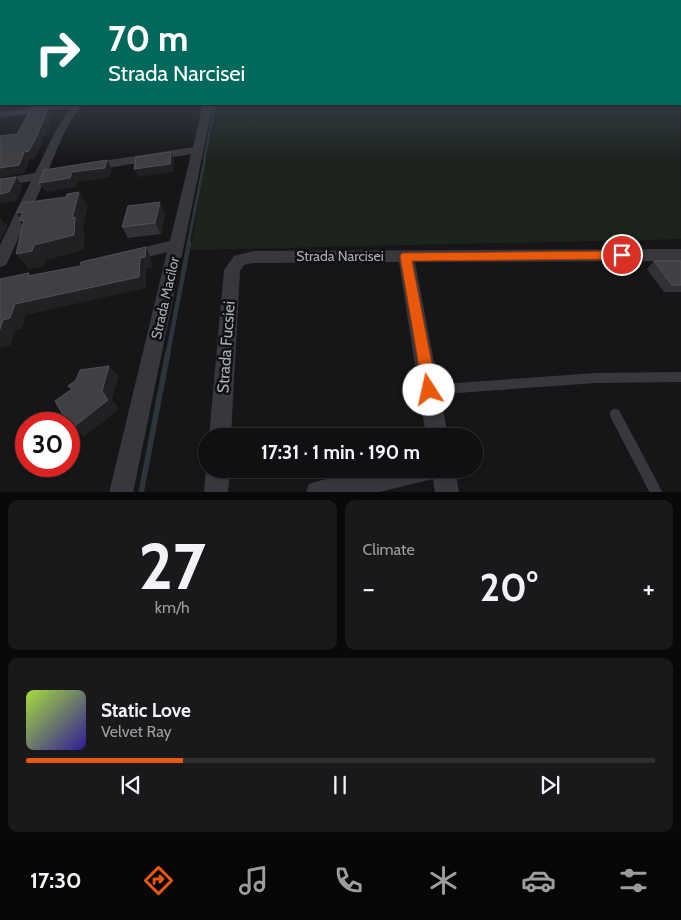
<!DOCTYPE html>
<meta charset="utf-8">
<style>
:root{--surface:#101012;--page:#19191b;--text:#f1f3f6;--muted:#9c9d9f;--line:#303032;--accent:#ea580c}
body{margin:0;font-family:Cabin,sans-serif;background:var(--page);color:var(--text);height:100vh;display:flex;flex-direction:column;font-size:19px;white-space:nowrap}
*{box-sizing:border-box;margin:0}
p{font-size:16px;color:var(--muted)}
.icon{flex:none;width:28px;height:28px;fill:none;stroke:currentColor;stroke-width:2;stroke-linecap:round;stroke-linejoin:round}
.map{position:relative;height:492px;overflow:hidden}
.side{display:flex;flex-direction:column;gap:8px;padding:8px;background:#09090a;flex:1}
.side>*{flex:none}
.guide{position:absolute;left:0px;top:0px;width:681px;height:105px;box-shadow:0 1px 4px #0004,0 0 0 1px var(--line);background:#00695c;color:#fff;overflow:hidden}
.speed{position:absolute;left:15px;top:412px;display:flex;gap:10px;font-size:25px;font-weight:700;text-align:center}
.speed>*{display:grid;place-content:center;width:65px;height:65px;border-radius:50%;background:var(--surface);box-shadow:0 1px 4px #0004,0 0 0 1px var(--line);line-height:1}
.speed .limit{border:8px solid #d22;background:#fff;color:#111}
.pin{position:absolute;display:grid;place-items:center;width:42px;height:42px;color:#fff;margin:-21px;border:2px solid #fff;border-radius:50%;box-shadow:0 1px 5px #0007}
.me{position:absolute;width:55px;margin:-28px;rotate:350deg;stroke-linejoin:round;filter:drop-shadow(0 0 4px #0008)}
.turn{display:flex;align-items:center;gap:18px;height:105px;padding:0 25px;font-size:22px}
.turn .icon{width:65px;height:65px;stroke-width:2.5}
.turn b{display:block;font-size:35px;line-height:42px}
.big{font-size:38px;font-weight:700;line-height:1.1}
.side .card{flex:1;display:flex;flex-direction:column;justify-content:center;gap:8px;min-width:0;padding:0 18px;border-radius:10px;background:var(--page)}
.side .dial{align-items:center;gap:0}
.dial b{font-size:65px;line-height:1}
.song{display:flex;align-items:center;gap:15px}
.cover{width:60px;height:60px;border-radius:8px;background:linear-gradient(135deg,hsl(80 70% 55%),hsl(250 70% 35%))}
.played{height:5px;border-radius:2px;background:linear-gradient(90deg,var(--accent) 25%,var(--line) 25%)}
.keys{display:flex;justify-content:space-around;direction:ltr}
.heat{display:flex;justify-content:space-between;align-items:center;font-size:28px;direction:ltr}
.side .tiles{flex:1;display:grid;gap:8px;grid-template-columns:1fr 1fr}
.card:last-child{grid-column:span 2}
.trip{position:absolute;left:198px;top:428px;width:285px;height:50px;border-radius:25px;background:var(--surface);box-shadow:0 1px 4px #0004,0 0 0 1px var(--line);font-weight:700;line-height:50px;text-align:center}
.tab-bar{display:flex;height:80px;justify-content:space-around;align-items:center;background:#060607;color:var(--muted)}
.tab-bar .icon{width:35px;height:35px}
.tab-bar .selected{color:var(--accent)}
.tab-bar b{font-size:22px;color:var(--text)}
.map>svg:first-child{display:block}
</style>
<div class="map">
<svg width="681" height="493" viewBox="0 0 681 493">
<rect width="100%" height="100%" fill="#161618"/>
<!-- green -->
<path fill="#1c231d" d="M680 93 681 239 190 250 214 104H680Z"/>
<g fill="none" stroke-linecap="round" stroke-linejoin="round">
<!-- stream-far3 -->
<path stroke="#2c353c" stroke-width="2.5" d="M204 160 215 104"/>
<!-- stream-far2 -->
<path stroke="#2c353c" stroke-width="3" d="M188 244 205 158"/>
<!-- stream-far1 -->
<path stroke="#2c353c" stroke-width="4.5" d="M168 353 189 243"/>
<!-- stream -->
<path stroke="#2c353c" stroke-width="5.5" d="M141 493 168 352"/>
<!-- lane -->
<path fill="#37383d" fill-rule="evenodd" d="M681 372V382L596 383 429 395 425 394 424 390 425 386 429 385 596 373Z
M615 409 619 410 663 493H650L611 418 610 414 611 410Z"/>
<!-- street -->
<path fill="#37383d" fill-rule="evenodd" d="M61 104H85C67 118 58 149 48 171L60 168 66 172 64 175 45 179 8 261 6 265 0 267V245L31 181 0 187V179L35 173 54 134 70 108 0 118V112Z
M203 104H213L133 493H109L167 252 129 262 124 260 121 256 124 252 170 241 191 154 90 171 84 167 90 163 193 147Z
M681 249V261L415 262 448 436H426L399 262 253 263 244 265 240 271 231 436H209L224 270 234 256 253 251Z
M206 469H230L228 493H204Z
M373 469H455L459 493H435L433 479 375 493H306L309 484 318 481Z"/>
</g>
<!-- wall -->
<path fill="#323236" d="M165 214 161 234 128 238 122 227Z
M654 261H681V292H664L647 269Z"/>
<!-- shaded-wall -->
<path fill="#212124" d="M49 106 53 114 41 146 34 159 29 160 25 173 0 178V168L24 152Z
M171 152 174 160 173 172 138 177 134 169Z
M107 160 112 169 110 177 78 182 76 187 46 192 39 183Z
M16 177 23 186 16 201 0 203V194Z
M79 192 88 206 83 228 85 232 84 250 46 260 44 266 29 269 16 254 34 245 72 218Z
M160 202 165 214 161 234 155 223Z
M23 212 31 236 19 221H22L16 213Z
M0 218 7 226 0 242Z
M146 247 151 258 152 268 146 269V288L26 315 22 329 15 330 11 345 0 348V329L3 320 15 304 140 258Z
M109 366 119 376 112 400 119 409 84 437 71 429 102 391Z"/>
<!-- building -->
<path fill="#3f3f44" stroke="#4f5156" d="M49 106 36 138 29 151 24 152 19 165 0 168V136L17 134 32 107Z
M171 152 170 164 134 169 136 157Z
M107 160 105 168 72 172 70 178 39 183 44 170Z
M16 177 9 192 0 194V179Z
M79 192 72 218 75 217 74 235 34 245 32 251 16 254 24 220 19 221 23 212 16 213 22 203 66 197 67 194Z
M160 202 155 223 122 227 128 206Z
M146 247 145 257 140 258 139 277 15 304 10 318 3 320 0 329V279L29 273 28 276 80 266 81 262Z
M654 261H681V285H672Z
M109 366 102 391 108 400 71 429 55 401 72 389 68 386 76 380 80 370Z"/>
<!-- sky -->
<linearGradient id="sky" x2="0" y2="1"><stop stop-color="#0c0c0d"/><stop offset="0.57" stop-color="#363c48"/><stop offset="1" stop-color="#363c48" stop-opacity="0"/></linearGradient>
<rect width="681" height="162" fill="url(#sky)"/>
<!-- route -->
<path fill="#ea580c" stroke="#983908" d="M622 251 628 255 622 259 412 261 437 390 435 396 429 398 424 396 400 256 402 253Z"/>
<g text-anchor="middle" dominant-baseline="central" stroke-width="5" stroke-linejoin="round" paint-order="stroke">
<!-- street labels -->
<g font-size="14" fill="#a8adb8" stroke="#111113">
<text x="340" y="256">Strada Narcisei</text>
<text transform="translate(165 298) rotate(-77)">Strada Macilor</text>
</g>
<!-- near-street labels -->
<g font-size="16" fill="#a8adb8" stroke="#111113">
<text transform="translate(226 347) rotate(-86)">Strada Fucsiei</text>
</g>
</g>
</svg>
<div class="speed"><div class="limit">30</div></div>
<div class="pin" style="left:622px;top:255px;background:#d93025"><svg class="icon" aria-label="arrive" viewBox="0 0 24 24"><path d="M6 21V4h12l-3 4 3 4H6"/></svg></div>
<svg class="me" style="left:429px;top:390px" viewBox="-20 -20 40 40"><circle r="19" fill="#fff"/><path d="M0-13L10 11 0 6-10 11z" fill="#ea580c"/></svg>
<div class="trip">17:31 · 1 min · 190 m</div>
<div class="guide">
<div class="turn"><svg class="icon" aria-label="right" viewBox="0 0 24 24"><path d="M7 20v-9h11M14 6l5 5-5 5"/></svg><div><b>70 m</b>Strada Narcisei</div></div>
</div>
</div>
<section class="side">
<div class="tiles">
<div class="card dial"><b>27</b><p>km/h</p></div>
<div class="card"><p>Climate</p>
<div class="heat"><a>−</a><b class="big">20°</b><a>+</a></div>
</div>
<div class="card">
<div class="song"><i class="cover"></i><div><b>Static Love</b><p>Velvet Ray</p></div></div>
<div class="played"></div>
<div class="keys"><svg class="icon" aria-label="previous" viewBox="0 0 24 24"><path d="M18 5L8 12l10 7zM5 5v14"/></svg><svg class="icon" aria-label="pause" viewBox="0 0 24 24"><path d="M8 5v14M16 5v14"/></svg><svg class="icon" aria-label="next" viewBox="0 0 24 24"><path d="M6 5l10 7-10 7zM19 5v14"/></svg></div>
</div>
</div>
</section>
<nav class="tab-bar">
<b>17:30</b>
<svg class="icon selected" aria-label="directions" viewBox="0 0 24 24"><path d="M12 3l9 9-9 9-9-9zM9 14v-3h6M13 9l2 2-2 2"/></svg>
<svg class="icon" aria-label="music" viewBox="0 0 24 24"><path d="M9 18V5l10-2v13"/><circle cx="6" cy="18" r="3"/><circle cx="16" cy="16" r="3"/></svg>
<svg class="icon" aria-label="phone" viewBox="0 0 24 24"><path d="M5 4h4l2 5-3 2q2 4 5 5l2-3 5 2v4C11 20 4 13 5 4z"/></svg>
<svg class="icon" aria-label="climate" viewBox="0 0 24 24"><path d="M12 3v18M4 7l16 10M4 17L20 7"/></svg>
<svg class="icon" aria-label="car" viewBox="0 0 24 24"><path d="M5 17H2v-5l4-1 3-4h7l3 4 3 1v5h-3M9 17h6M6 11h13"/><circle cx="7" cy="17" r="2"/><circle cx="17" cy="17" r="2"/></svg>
<svg class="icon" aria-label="filters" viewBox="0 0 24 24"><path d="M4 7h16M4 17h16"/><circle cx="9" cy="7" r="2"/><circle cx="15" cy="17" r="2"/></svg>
</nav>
